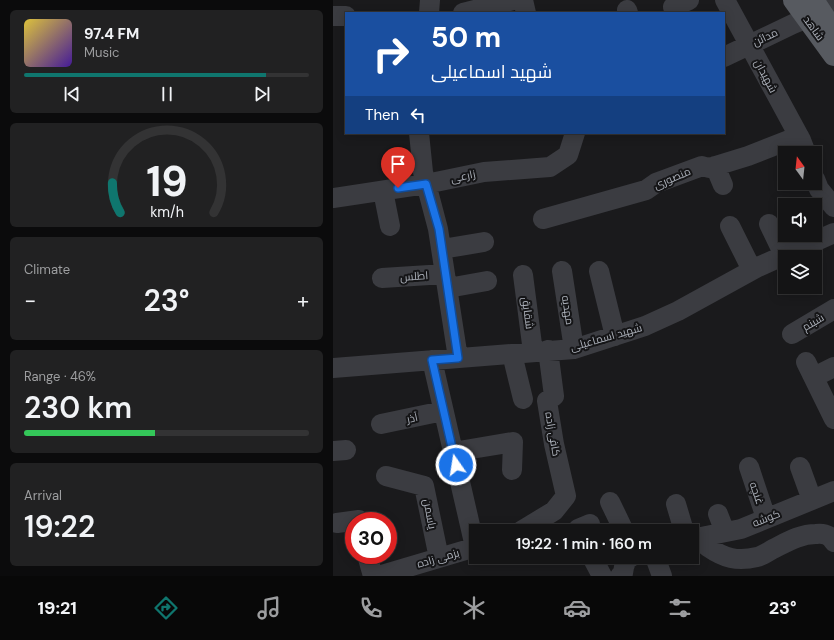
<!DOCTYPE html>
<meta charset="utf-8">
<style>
:root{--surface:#141415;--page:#212122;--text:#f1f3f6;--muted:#9d9ea0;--line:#333334;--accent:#0f766e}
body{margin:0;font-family:"DM Sans",Cairo,sans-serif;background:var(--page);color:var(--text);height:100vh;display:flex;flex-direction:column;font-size:15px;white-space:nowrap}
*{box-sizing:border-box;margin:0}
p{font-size:13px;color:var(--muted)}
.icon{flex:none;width:22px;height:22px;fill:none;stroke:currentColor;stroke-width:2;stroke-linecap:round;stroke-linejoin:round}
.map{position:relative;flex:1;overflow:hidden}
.drawer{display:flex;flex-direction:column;gap:10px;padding:10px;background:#0b0b0c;width:333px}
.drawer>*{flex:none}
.top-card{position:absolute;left:12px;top:12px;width:380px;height:122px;border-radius:0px;box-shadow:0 2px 10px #0003,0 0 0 1px var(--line);background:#1a4fa0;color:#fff;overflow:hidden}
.needle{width:26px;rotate:345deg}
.fabs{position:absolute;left:445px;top:146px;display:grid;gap:8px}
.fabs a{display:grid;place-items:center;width:44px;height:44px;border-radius:0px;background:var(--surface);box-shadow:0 2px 10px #0003,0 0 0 1px var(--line);font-size:20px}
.speed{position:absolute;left:12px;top:512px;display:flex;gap:8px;font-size:20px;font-weight:700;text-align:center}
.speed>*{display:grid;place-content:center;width:52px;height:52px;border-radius:50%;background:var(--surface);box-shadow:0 2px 10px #0003,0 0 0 1px var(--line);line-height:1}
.speed .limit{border:6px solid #d22;background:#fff;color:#111}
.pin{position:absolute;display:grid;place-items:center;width:34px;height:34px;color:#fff;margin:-41px -17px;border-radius:50% 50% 50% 0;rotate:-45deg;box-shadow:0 0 4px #0007}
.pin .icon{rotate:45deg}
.me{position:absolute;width:44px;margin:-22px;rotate:347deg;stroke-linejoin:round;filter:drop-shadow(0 0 3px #0008)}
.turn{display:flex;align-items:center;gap:14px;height:84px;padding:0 20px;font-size:18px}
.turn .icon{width:52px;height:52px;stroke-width:2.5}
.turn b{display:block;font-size:28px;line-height:34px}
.then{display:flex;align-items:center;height:38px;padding:0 20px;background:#0003;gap:8px;font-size:15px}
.big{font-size:30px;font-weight:600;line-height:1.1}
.drawer .card{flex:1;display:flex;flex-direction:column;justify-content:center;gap:6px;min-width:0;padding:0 14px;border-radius:6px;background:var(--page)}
.drawer .dial{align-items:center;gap:0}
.dial svg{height:104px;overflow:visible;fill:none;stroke:var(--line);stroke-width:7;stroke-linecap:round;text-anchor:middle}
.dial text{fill:var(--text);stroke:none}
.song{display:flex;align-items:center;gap:12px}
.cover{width:48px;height:48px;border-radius:6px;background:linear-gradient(135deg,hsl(50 70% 55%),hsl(260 70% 35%))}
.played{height:4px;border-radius:2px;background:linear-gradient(90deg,var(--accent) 85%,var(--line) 85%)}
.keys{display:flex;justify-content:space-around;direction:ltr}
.heat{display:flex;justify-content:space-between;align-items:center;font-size:22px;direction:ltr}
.charge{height:6px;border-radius:3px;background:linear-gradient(90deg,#34c759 46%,var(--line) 0)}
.trip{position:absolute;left:136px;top:524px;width:230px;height:40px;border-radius:0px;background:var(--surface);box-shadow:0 2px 10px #0003,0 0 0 1px var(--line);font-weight:600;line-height:40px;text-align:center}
.tabs{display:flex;height:64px;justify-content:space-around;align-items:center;background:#080808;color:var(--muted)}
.tabs .icon{width:28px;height:28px}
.tabs .selected{color:var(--accent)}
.tabs b{font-size:18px;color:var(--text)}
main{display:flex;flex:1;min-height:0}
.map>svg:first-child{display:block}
</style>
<main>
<section class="drawer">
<div class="card">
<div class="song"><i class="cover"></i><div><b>97.4 FM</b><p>Music</p></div></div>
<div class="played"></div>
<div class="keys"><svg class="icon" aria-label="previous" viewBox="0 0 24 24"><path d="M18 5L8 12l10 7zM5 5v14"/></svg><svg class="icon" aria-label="pause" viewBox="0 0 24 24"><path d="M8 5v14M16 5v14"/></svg><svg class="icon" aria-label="next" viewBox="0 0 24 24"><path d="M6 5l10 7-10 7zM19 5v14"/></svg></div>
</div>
<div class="card dial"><svg viewBox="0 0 100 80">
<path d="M14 69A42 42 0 1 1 86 69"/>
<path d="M14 69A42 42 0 0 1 8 46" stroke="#0f766e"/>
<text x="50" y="56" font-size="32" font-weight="700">19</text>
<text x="50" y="72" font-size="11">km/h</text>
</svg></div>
<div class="card"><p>Climate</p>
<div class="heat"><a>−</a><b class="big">23°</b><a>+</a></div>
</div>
<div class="card"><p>Range · 46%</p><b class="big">230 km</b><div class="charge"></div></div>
<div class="card"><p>Arrival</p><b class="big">19:22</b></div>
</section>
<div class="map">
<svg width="501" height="576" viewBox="0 0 501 576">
<rect width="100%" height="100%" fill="#1a1a1c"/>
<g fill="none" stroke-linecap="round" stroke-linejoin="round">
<!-- minor -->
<path stroke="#3b3c41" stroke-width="20" d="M190 0 193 13
M392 0 468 140 473 153
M340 7 356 0
M294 10 295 13
M96 13 97 0
M130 13 180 0
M0 16H13
M391 57 460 24 501 7
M86 133 90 172 105 229 125 358
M382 166 390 185
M482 179 486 189 501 207
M50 191 57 226
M0 198 93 184 151 172 217 167 235 155 242 133
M210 219 313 190 323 183 369 166 376 168 415 156 466 136
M436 224 451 255
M397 226 419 270
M109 249 151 242
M229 271 241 349
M266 271 282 336
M190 275 200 352
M49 278 112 274
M115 288 154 281
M459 334 501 309
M179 354 190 399
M99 360 142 547
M473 362 501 419
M0 368 241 349 312 326 345 311 425 267 501 233
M481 377 501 367
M48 424 110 411
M0 451 13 450
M120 452 180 442 179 470
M416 467 433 518
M467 467 479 500
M53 476 91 486 106 558
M277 502 291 531
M343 504 351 531
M385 514 392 532
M4 523 26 520V521
M188 531 221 511 233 496 221 444 214 401 221 396 215 350
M246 531 245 529 257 524
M359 538C365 538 370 543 375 547 391 558 404 562 424 557 429 556 435 552 440 549 454 542 467 534 483 534 491 533 497 535 501 542
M363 538 408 529 501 491
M34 555 40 576
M259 557 269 576
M322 557 329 576
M45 576 143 547
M287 576 290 573 291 567 294 559 298 557"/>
<!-- major -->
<path stroke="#575a60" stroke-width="22" d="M461 0 501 55
M480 0 501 32"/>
</g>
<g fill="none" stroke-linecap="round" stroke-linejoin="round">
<!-- route casing -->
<g stroke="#114b97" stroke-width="10">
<path id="route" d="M65 188 93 184 106 229 125 358 99 360 123 465"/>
</g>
<!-- route -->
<use href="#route" stroke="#1a73e8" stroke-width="7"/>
</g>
<g text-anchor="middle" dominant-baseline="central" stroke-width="4" stroke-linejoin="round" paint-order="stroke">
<!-- street labels -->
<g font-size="11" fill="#adb2bb" stroke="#151517">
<text transform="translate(481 28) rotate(54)">شاهد</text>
<text transform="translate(432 37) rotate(-25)">مدائن</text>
<text transform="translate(433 76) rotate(62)">شهیدان</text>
<text transform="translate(130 176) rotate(-12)">زارعی</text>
<text transform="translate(339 178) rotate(-23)">منصوری</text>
<text transform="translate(81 276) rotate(-4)">اطلس</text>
<text transform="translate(235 310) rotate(81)">مهدیه</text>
<text transform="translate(195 313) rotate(83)">شقایق</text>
<text transform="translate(480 322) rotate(-30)">شبنم</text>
<text transform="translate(273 337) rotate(-16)">شهید اسماعیلی</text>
<text transform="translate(79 418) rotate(-12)">آذر</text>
<text transform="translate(220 434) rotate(80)">کافی زاده</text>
<text transform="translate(424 493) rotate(71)">غنچه</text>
<text transform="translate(97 514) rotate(79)">یاسمن</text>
<text transform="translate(433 518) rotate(-22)">کوشه</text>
<text transform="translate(105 558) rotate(-16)">بزمی زاده</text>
</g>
</g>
</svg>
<div class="fabs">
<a><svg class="needle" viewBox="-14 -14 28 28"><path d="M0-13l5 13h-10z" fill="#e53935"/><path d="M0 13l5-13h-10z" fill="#9d9ea0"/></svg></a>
<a><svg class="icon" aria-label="sound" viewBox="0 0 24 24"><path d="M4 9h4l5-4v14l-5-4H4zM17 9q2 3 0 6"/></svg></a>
<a><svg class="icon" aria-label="layers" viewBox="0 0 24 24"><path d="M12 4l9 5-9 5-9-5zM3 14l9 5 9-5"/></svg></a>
</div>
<div class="speed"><div class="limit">30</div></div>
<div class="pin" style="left:65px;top:188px;background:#d93025"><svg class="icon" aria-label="arrive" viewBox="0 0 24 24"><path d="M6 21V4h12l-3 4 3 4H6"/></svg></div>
<svg class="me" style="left:123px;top:465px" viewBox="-20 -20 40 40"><circle r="17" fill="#1a73e8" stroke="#fff" stroke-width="3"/><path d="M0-11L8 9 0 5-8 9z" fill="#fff"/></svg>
<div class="trip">19:22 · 1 min · 160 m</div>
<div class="top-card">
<div class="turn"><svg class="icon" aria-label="right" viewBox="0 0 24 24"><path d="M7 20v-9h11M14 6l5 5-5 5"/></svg><div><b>50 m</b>شهید اسماعیلی</div></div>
<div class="then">Then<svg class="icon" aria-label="left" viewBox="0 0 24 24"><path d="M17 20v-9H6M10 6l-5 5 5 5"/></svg></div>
</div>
</div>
</main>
<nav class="tabs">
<b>19:21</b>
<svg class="icon selected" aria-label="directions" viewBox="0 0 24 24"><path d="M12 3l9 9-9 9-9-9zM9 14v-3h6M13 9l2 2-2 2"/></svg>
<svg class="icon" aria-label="music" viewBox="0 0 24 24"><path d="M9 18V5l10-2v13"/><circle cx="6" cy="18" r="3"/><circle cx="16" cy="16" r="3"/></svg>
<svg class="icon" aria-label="phone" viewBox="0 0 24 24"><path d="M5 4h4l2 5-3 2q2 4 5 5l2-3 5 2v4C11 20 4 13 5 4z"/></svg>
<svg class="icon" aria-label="climate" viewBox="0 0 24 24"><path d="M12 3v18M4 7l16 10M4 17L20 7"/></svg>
<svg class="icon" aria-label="car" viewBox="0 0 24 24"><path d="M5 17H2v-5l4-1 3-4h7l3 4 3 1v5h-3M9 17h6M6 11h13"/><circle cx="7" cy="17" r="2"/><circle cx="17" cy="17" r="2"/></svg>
<svg class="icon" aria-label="filters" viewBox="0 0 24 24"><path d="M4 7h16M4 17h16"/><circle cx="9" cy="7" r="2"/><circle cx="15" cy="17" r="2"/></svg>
<b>23°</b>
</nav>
